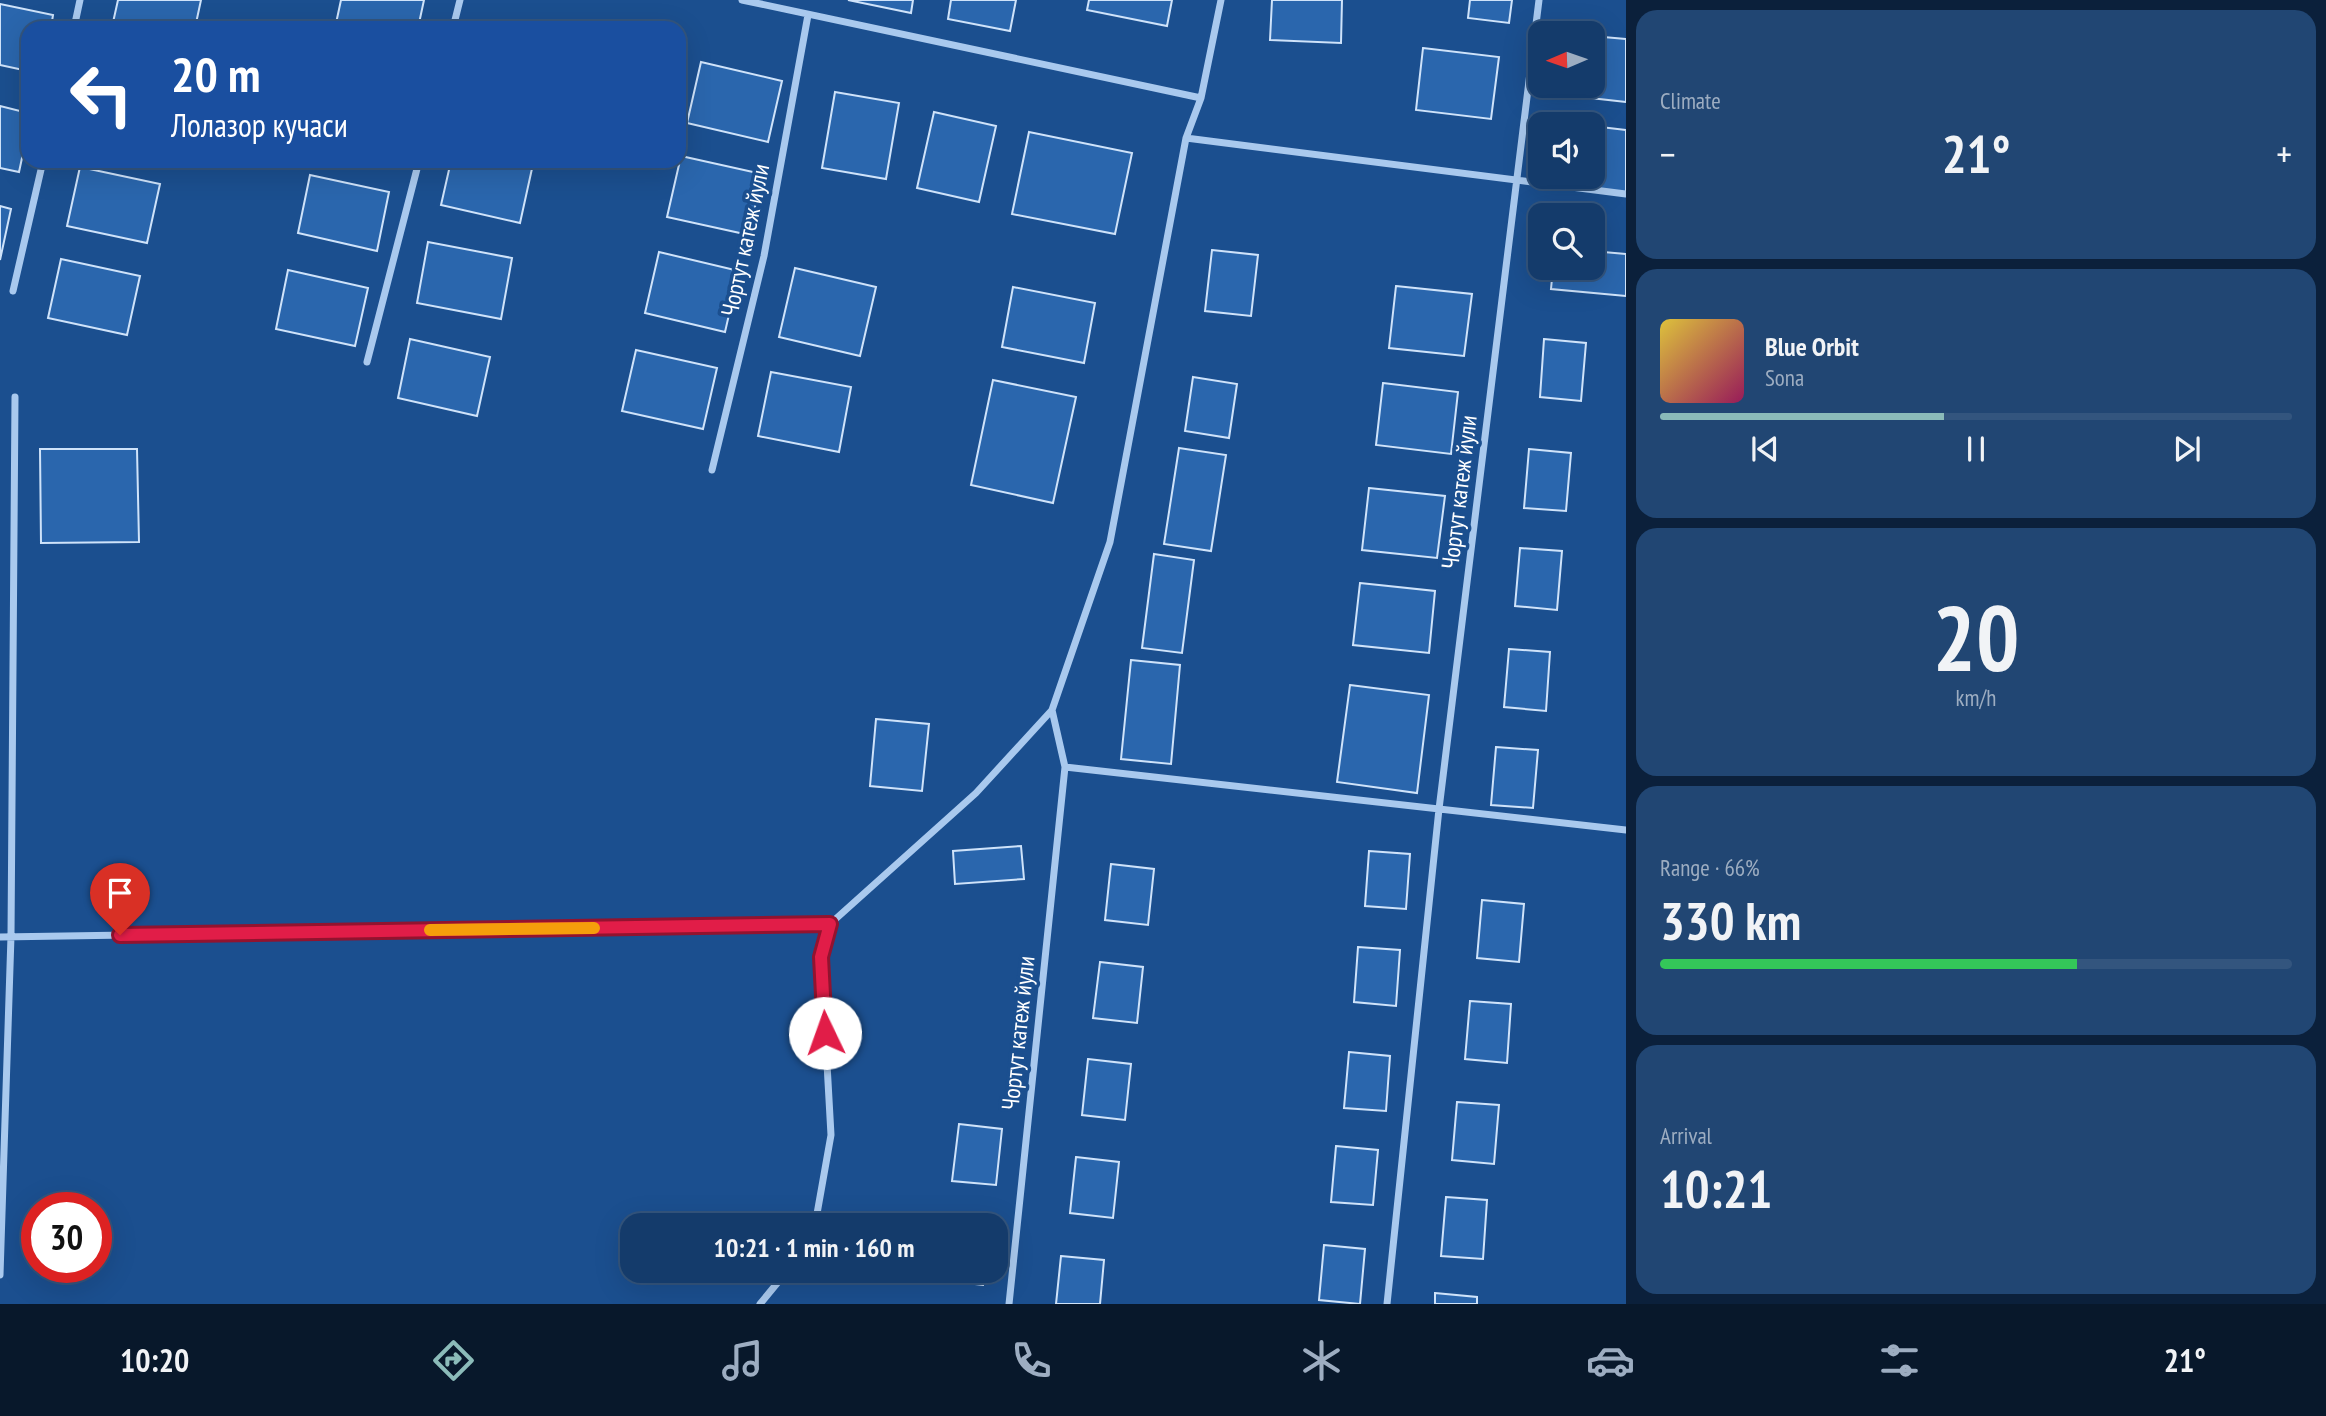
<!DOCTYPE html>
<meta charset="utf-8">
<style>
:root{--surface:#143b6b;--page:#214673;--text:#f1f3f6;--muted:#9dadc1;--line:#33557e;--accent:#8bbbb9}
body{margin:0;font-family:"PT Sans Narrow",sans-serif;background:var(--page);color:var(--text);height:100vh;display:flex;flex-direction:column;font-size:26px;white-space:nowrap}
*{box-sizing:border-box;margin:0}
p{font-size:23px;color:var(--muted)}
.icon{flex:none;width:38px;height:38px;fill:none;stroke:currentColor;stroke-width:2;stroke-linecap:round;stroke-linejoin:round}
.map{position:relative;flex:1;overflow:hidden}
.sheet{display:flex;flex-direction:column;gap:10px;padding:10px;background:#0b203b;width:700px}
.sheet>*{flex:none}
.banner{position:absolute;left:21px;top:21px;width:665px;height:147px;border-radius:21px;box-shadow:0 7px 28px #0002,0 0 0 2px var(--line);background:#1a4fa0;color:#fff;overflow:hidden}
.needle{width:46px;rotate:268deg}
.fabs{position:absolute;left:1528px;top:21px;display:grid;gap:14px}
.fabs a{display:grid;place-items:center;width:77px;height:77px;border-radius:14px;background:var(--surface);box-shadow:0 7px 28px #0002,0 0 0 2px var(--line);font-size:35px}
.speed{position:absolute;left:21px;top:1192px;display:flex;gap:14px;font-size:35px;font-weight:700;text-align:center}
.speed>*{display:grid;place-content:center;width:91px;height:91px;border-radius:50%;background:var(--surface);box-shadow:0 7px 28px #0002,0 0 0 2px var(--line);line-height:1}
.speed .limit{border:10px solid #d22;background:#fff;color:#111}
.pin{position:absolute;display:grid;place-items:center;width:60px;height:60px;color:#fff;margin:-72px -30px;border-radius:50% 50% 50% 0;rotate:-45deg;box-shadow:0 0 7px #0007}
.pin .icon{rotate:45deg}
.me{position:absolute;width:77px;margin:-38px;rotate:357deg;stroke-linejoin:round;filter:drop-shadow(0 0 5px #0008)}
.turn{display:flex;align-items:center;gap:24px;height:147px;padding:0 35px;font-size:32px}
.turn .icon{width:91px;height:91px;stroke-width:2.5}
.turn b{display:block;font-size:49px;line-height:60px}
.big{font-size:52px;font-weight:700;line-height:1.1}
.sheet .tile{flex:1;display:flex;flex-direction:column;justify-content:center;gap:10px;min-width:0;padding:0 24px;border-radius:21px;background:var(--page)}
.sheet .dial{align-items:center;gap:0}
.dial b{font-size:91px;line-height:1}
.song{display:flex;align-items:center;gap:21px}
.cover{width:84px;height:84px;border-radius:10px;background:linear-gradient(135deg,hsl(50 70% 55%),hsl(330 70% 35%))}
.played{height:7px;border-radius:4px;background:linear-gradient(90deg,var(--accent) 45%,var(--line) 45%)}
.keys{display:flex;justify-content:space-around;direction:ltr}
.heat{display:flex;justify-content:space-between;align-items:center;font-size:38px;direction:ltr}
.charge{height:10px;border-radius:5px;background:linear-gradient(90deg,#34c759 66%,var(--line) 0)}
.trip{position:absolute;left:620px;top:1213px;width:388px;height:70px;border-radius:21px;background:var(--surface);box-shadow:0 7px 28px #0002,0 0 0 2px var(--line);font-weight:700;line-height:70px;text-align:center}
.tab-bar{display:flex;height:112px;justify-content:space-around;align-items:center;background:#08182b;color:var(--muted)}
.tab-bar .icon{width:49px;height:49px}
.tab-bar .on{color:var(--accent)}
.tab-bar b{font-size:32px;color:var(--text)}
main{display:flex;flex:1;min-height:0}
.map>svg:first-child{display:block}
</style>
<main>
<div class="map">
<svg width="1626" height="1304" viewBox="0 0 1626 1304">
<rect width="100%" height="100%" fill="#1b4f8f"/>
<!-- building -->
<path fill="#2a66ad" stroke="#cfe3fa" stroke-width="2" d="M118 0H201L195 28H114L112 27Z
M341 0H424L418 28H335Z
M848 0H913L911 13Z
M951 0H1016L1010 31 948 19Z
M1089 0H1172L1167 26 1087 10Z
M1272 0H1342L1341 43 1270 40Z
M1470 0H1512L1509 23 1468 18Z
M0 4 53 15 51 28H28V71L0 65Z
M1592 36 1626 39V102L1573 96 1574 86H1592Z
M1423 48 1499 57 1491 119 1416 110Z
M701 62 782 81 768 142 687 123Z
M835 92 899 103 886 179 822 168Z
M0 106 28 113V130L19 172 0 168Z
M934 112 996 126 979 202 917 188Z
M1592 126 1626 130V193L1562 185 1563 177H1592Z
M1029 132 1132 153 1115 234 1012 214Z
M681 156 762 174 749 235 667 217Z
M451 161H517L533 164 520 223 441 205Z
M80 167 160 184 147 243 67 226Z
M310 175 389 192 377 251 298 233Z
M0 206 11 209 0 260Z
M428 242 512 258 501 319 417 303Z
M1212 250 1258 255 1251 316 1205 311Z
M1592 251 1626 254V296L1551 289 1553 268H1592Z
M659 252 739 271 725 332 645 313Z
M61 259 140 276 127 335 48 318Z
M795 268 876 287 860 356 779 337Z
M288 270 368 288 355 346 276 329Z
M1396 286 1472 294 1464 356 1389 348Z
M1013 287 1095 303 1084 363 1002 347Z
M410 339 490 357 477 416 398 398Z
M1544 339 1586 343 1581 401 1540 397Z
M636 350 717 368 703 429 622 411Z
M771 372 851 387 839 452 758 436Z
M1193 377 1237 384 1229 438 1185 431Z
M993 380 1076 397 1053 503 971 485Z
M1383 383 1458 392 1451 454 1376 445Z
M1179 448 1226 455 1211 551 1164 544Z
M40 449H137L139 542 41 543Z
M1529 449 1571 453 1566 511 1524 508Z
M1369 488 1445 496 1437 558 1362 550Z
M1520 548 1562 551 1557 610 1515 606Z
M1154 554 1194 560 1182 653 1142 648Z
M1360 583 1435 591 1429 653 1353 645Z
M1509 649 1550 652 1546 711 1504 707Z
M1131 660 1180 665 1171 764 1121 759Z
M1350 685 1429 695 1417 793 1337 782Z
M876 719 929 724 922 791 870 786Z
M1496 747 1538 750 1533 808 1491 805Z
M1021 846 1024 879 955 884 953 851Z
M1369 851 1410 854 1406 909 1365 906Z
M1111 864 1154 869 1148 925 1105 920Z
M1482 900 1524 904 1519 962 1477 958Z
M1358 947 1400 950 1396 1006 1354 1002Z
M1100 962 1143 967 1137 1023 1093 1018Z
M1470 1001 1511 1004 1507 1063 1465 1059Z
M1349 1052 1390 1056 1386 1111 1344 1108Z
M1088 1059 1131 1064 1125 1120 1082 1115Z
M1457 1102 1499 1105 1494 1164 1452 1160Z
M959 1124 1002 1129 996 1185 952 1181Z
M1336 1146 1378 1150 1373 1205 1331 1202Z
M1076 1157 1119 1162 1113 1218 1070 1213Z
M1446 1197 1487 1200 1483 1259 1441 1256Z
M1324 1245 1365 1249 1360 1304 1319 1300Z
M1061 1256 1104 1260 1100 1304H1056Z
M941 1270H985L983 1285 940 1280Z
M1435 1293 1477 1297V1304H1435Z"/>
<g fill="none" stroke-linecap="round" stroke-linejoin="round">
<!-- minor -->
<path stroke="#a9c9ee" stroke-width="7" d="M742 0 1201 98
M74 28 80 0
M453 28 460 0
M1186 138 1626 194
M13 291 43 161
M367 362 419 161
M712 470 764 256 808 15
M1052 710 1065 767 1626 830
M830 924 976 793 1052 710 1110 542 1186 138 1201 98 1221 0
M0 937 830 924
M815 1225 831 1135 821 957 830 924
M0 1275 11 936 15 397
M760 1304 788 1270
M1009 1304 1065 767
M1387 1304 1439 809 1539 0"/>
</g>
<g fill="none" stroke-linecap="round" stroke-linejoin="round">
<!-- route casing -->
<g stroke="#92132f" stroke-width="18">
<path id="route" d="M120 935 830 924 821 957 825 1033"/>
</g>
<!-- route -->
<use href="#route" stroke="#e11d48" stroke-width="12"/>
<!-- slow -->
<path stroke="#f59e0b" stroke-width="12" d="M430 930 594 928"/>
</g>
<g text-anchor="middle" dominant-baseline="central" stroke-width="7" stroke-linejoin="round" paint-order="stroke">
<!-- street labels -->
<g font-size="24" fill="#fff" stroke="#1b4f8f">
<text transform="translate(745 240) rotate(-78)">Чортут катеж йули</text>
<text transform="translate(1459 492) rotate(-83)">Чортут катеж йули</text>
<text transform="translate(1018 1033) rotate(-84)">Чортут катеж йули</text>
</g>
</g>
</svg>
<div class="fabs">
<a><svg class="needle" viewBox="-14 -14 28 28"><path d="M0-13l5 13h-10z" fill="#e53935"/><path d="M0 13l5-13h-10z" fill="#9dadc1"/></svg></a>
<a><svg class="icon" aria-label="sound" viewBox="0 0 24 24"><path d="M4 9h4l5-4v14l-5-4H4zM17 9q2 3 0 6"/></svg></a>
<a><svg class="icon" aria-label="search" viewBox="0 0 24 24"><circle cx="10" cy="10" r="6"/><path d="M15 15l6 6"/></svg></a>
</div>
<div class="speed"><div class="limit">30</div></div>
<div class="pin" style="left:120px;top:935px;background:#d93025"><svg class="icon" aria-label="arrive" viewBox="0 0 24 24"><path d="M6 21V4h12l-3 4 3 4H6"/></svg></div>
<svg class="me" style="left:825px;top:1033px" viewBox="-20 -20 40 40"><circle r="19" fill="#fff"/><path d="M0-13L10 11 0 6-10 11z" fill="#e11d48"/></svg>
<div class="trip">10:21 · 1 min · 160 m</div>
<div class="banner">
<div class="turn"><svg class="icon" aria-label="left" viewBox="0 0 24 24"><path d="M17 20v-9H6M10 6l-5 5 5 5"/></svg><div><b>20 m</b>Лолазор кучаси</div></div>
</div>
</div>
<section class="sheet">
<div class="tile"><p>Climate</p>
<div class="heat"><a>−</a><b class="big">21°</b><a>+</a></div>
</div>
<div class="tile">
<div class="song"><i class="cover"></i><div><b>Blue Orbit</b><p>Sona</p></div></div>
<div class="played"></div>
<div class="keys"><svg class="icon" aria-label="previous" viewBox="0 0 24 24"><path d="M18 5L8 12l10 7zM5 5v14"/></svg><svg class="icon" aria-label="pause" viewBox="0 0 24 24"><path d="M8 5v14M16 5v14"/></svg><svg class="icon" aria-label="next" viewBox="0 0 24 24"><path d="M6 5l10 7-10 7zM19 5v14"/></svg></div>
</div>
<div class="tile dial"><b>20</b><p>km/h</p></div>
<div class="tile"><p>Range · 66%</p><b class="big">330 km</b><div class="charge"></div></div>
<div class="tile"><p>Arrival</p><b class="big">10:21</b></div>
</section>
</main>
<nav class="tab-bar">
<b>10:20</b>
<svg class="icon on" aria-label="directions" viewBox="0 0 24 24"><path d="M12 3l9 9-9 9-9-9zM9 14v-3h6M13 9l2 2-2 2"/></svg>
<svg class="icon" aria-label="music" viewBox="0 0 24 24"><path d="M9 18V5l10-2v13"/><circle cx="6" cy="18" r="3"/><circle cx="16" cy="16" r="3"/></svg>
<svg class="icon" aria-label="phone" viewBox="0 0 24 24"><path d="M5 4h4l2 5-3 2q2 4 5 5l2-3 5 2v4C11 20 4 13 5 4z"/></svg>
<svg class="icon" aria-label="climate" viewBox="0 0 24 24"><path d="M12 3v18M4 7l16 10M4 17L20 7"/></svg>
<svg class="icon" aria-label="car" viewBox="0 0 24 24"><path d="M5 17H2v-5l4-1 3-4h7l3 4 3 1v5h-3M9 17h6M6 11h13"/><circle cx="7" cy="17" r="2"/><circle cx="17" cy="17" r="2"/></svg>
<svg class="icon" aria-label="filters" viewBox="0 0 24 24"><path d="M4 7h16M4 17h16"/><circle cx="9" cy="7" r="2"/><circle cx="15" cy="17" r="2"/></svg>
<b>21°</b>
</nav>
